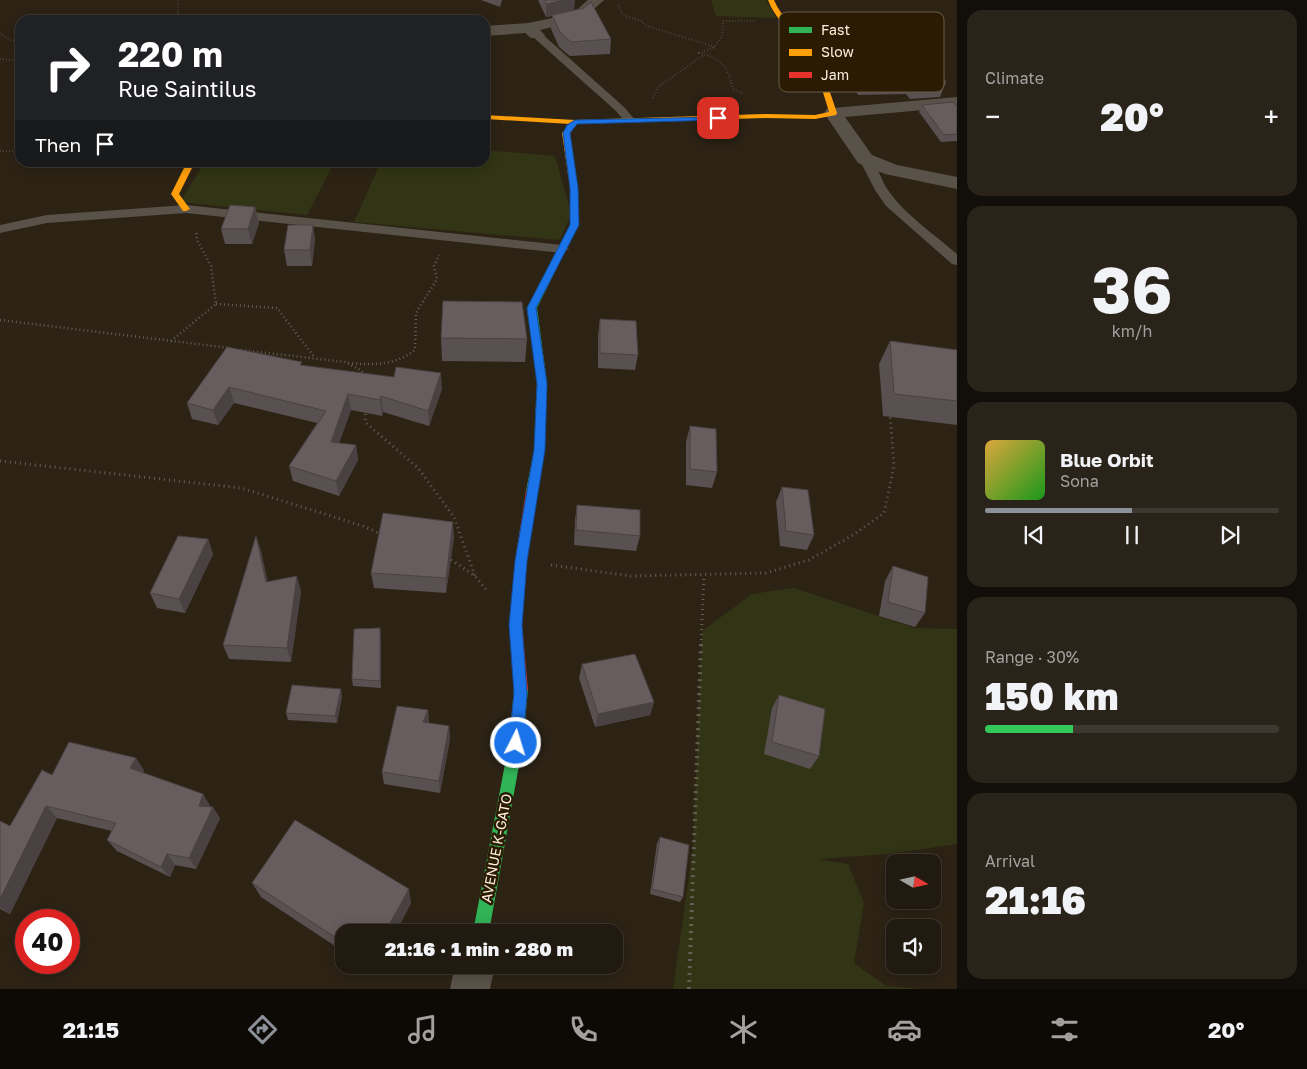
<!DOCTYPE html>
<meta charset="utf-8">
<style>
:root{--surface:#211a10;--page:#292319;--text:#f1f3f6;--muted:#a2a19f;--line:#3e3830;--accent:#8c9099}
body{margin:0;font-family:"Golos Text",sans-serif;background:var(--page);color:var(--text);height:100vh;display:flex;flex-direction:column;font-size:19px;white-space:nowrap}
*{box-sizing:border-box;margin:0}
p{font-size:16px;color:var(--muted)}
.icon{flex:none;width:28px;height:28px;fill:none;stroke:currentColor;stroke-width:2;stroke-linecap:round;stroke-linejoin:round}
.map{position:relative;flex:1;overflow:hidden}
.sheet{display:flex;flex-direction:column;gap:10px;padding:10px;background:#120e09;width:350px}
.sheet>*{flex:none}
.hud{position:absolute;left:15px;top:15px;width:475px;height:152px;border-radius:15px;box-shadow:0 2px 12px #0003,0 0 0 1px var(--line);background:#202124;color:#fff;overflow:hidden}
.needle{width:32px;rotate:99deg}
.tools{position:absolute;left:886px;top:854px;display:grid;gap:10px}
.tools a{display:grid;place-items:center;width:55px;height:55px;border-radius:10px;background:var(--surface);box-shadow:0 2px 12px #0003,0 0 0 1px var(--line);font-size:25px}
.speed{position:absolute;left:15px;top:909px;display:flex;gap:10px;font-size:25px;font-weight:700;text-align:center}
.speed>*{display:grid;place-content:center;width:65px;height:65px;border-radius:50%;background:var(--surface);box-shadow:0 2px 12px #0003,0 0 0 1px var(--line);line-height:1}
.speed .limit{border:8px solid #d22;background:#fff;color:#111}
.pin{position:absolute;display:grid;place-items:center;width:42px;height:42px;color:#fff;margin:-21px;border-radius:10px;box-shadow:0 2px 8px #0006}
.me{position:absolute;width:55px;margin:-28px;rotate:5deg;stroke-linejoin:round;filter:drop-shadow(0 0 4px #0008)}
.turn{display:flex;align-items:center;gap:18px;height:105px;padding:0 20px;font-size:22px}
.turn .icon{width:65px;height:65px;stroke-width:2.5}
.turn b{display:block;font-size:35px;line-height:42px}
.then{display:flex;align-items:center;height:48px;padding:0 20px;background:#0003;gap:10px;font-size:19px}
.big{font-size:38px;font-weight:800;line-height:1.1}
.sheet .widget{flex:1;display:flex;flex-direction:column;justify-content:center;gap:8px;min-width:0;padding:0 18px;border-radius:15px;background:var(--page)}
.sheet .dial{align-items:center;gap:0}
.dial b{font-size:65px;line-height:1}
.song{display:flex;align-items:center;gap:15px}
.cover{width:60px;height:60px;border-radius:8px;background:linear-gradient(135deg,hsl(40 70% 55%),hsl(120 70% 35%))}
.played{height:5px;border-radius:2px;background:linear-gradient(90deg,var(--accent) 50%,var(--line) 50%)}
.keys{display:flex;justify-content:space-around;direction:ltr}
.heat{display:flex;justify-content:space-between;align-items:center;font-size:28px;direction:ltr}
.charge{height:8px;border-radius:4px;background:linear-gradient(90deg,#34c759 30%,var(--line) 0)}
.trip{position:absolute;left:335px;top:924px;width:288px;height:50px;border-radius:15px;background:var(--surface);box-shadow:0 2px 12px #0003,0 0 0 1px var(--line);font-weight:800;line-height:50px;text-align:center}
.tabs{display:flex;height:80px;justify-content:space-around;align-items:center;background:#0d0a06;color:var(--muted)}
.tabs .icon{width:35px;height:35px}
.tabs .current{color:var(--accent)}
.tabs b{font-size:22px;color:var(--text)}
main{display:flex;flex:1;min-height:0}
.map>svg:first-child{display:block}
</style>
<main>
<div class="map">
<svg width="957" height="989" viewBox="0 0 957 989">
<rect width="100%" height="100%" fill="#2c2315"/>
<!-- green -->
<path fill="#313515" d="M711 0H766L776 18 716 16Z
M485 150 555 156 571 214 560 240 354 222 379 166 345 163 485 162Z
M204 163H334L307 215 180 202Z
M794 588 914 628 957 629V844L887 854 819 859 848 864 864 903 854 963 886 986 922 989H673L693 848 702 631 752 594Z"/>
<g fill="none" stroke-linecap="round" stroke-linejoin="round">
<!-- path-far3 -->
<path stroke="#655e55" stroke-width="2" stroke-dasharray="0.5 2.5" stroke-linecap="butt" d="M618 5 623 15 641 21 647 26 715 47 699 53C723 59 727 66 733 89L744 94
M172 20 178 13V0
M0 34 20 45
M714 48 722 36 723 21H756
M0 59 20 61
M653 98 659 86 704 55
M0 151H20"/>
<!-- path-far2 -->
<path stroke="#655e55" stroke-width="2.5" stroke-dasharray="1 3" stroke-linecap="butt" d="M216 304 277 308 315 358
M0 320 230 348
M171 341 216 304 211 266 197 240 196 230
M241 350 345 362 362 371 364 375
M348 363C373 365 394 366 415 350L416 313 437 279 434 266 439 255"/>
<!-- path-far1 -->
<path stroke="#655e55" stroke-width="3" stroke-dasharray="1 4" stroke-linecap="butt" d="M363 374 364 376
M366 409 365 422 418 468 454 517 475 576
M0 461 241 488 363 526 383 535
M447 557 475 576 488 592
M551 565 631 576 766 573 809 560 853 535 884 513 894 466 890 415H892
M701 645 704 575"/>
<!-- path -->
<path stroke="#655e55" stroke-width="4" stroke-dasharray="2 5" stroke-linecap="butt" d="M689 989 701 643"/>
<!-- lane -->
<path fill="#595248" fill-rule="evenodd" d="M537 32 541 33 624 107 636 121 634 123H626L616 111 533 37 532 35Z
M865 155C876 158 881 181 888 190 904 214 935 235 957 254V265L952 264 886 206 875 190 859 159Z
M186 205 562 245 569 249 562 253 186 213 47 223 0 233V225L47 215Z"/>
<!-- street -->
<path fill="#595248" fill-rule="evenodd" d="M588 0H604L582 20 540 30 545 35 543 38H531L525 33 485 36V26L528 23 572 14Z
M957 97V107L845 117 872 155 897 165 957 177V189L885 174 858 163 824 113 827 109 833 108Z
M455 965H495L490 989H450Z"/>
<!-- fast -->
<path fill="#30b455" fill-rule="evenodd" d="M575 220 579 223 537 308 547 383 544 450 538 491 536 494H528L526 491 534 450 537 383 527 308 571 223Z
M521 683 526 685 528 689 523 743 489 932H473L509 743 514 689 516 685Z"/>
<!-- slow -->
<path fill="#ff9f0a" fill-rule="evenodd" d="M768 0H774C781 17 794 27 804 41 820 63 829 88 837 113L836 115 815 119 766 118 577 124 570 133 578 188V225L575 226 571 223 570 188 562 133 570 124 485 119V115L575 120 766 114 815 115 829 112C822 87 813 62 797 41 787 27 774 17 768 0Z
M187 162H195L179 194 190 209 186 211H183L171 194Z"/>
<!-- jam -->
<path fill="#e5322d" fill-rule="evenodd" d="M532 487 536 488 538 491 527 561 522 625 528 689 526 693 521 695 516 693 514 689 510 625 515 561 526 491 528 488Z"/>
</g>
<!-- wall -->
<path fill="#595051" d="M481 0H502L500 7Z
M538 0H575L573 10 611 39 610 54 570 56 559 47 551 29 552 16 546 17Z
M849 55 946 82 940 97 910 99 906 94 858 95 845 69Z
M922 105 957 107V141L941 142 919 112Z
M255 207 259 223 252 244H225L221 229Z
M313 225 315 240 312 266H287L284 250Z
M600 319 638 355 635 370 598 368V335Z
M441 338 527 339 525 362 442 361Z
M890 341 957 350V425L883 416 879 364Z
M227 347 302 366 442 389 429 426 383 412 382 416 351 410 339 443 356 445 358 460 339 496 293 481 289 466 317 423 234 403 218 425 192 419 187 403Z
M690 426 717 472 712 488 686 485V442Z
M782 487 814 535 807 550 780 546 776 502Z
M577 505 640 536 636 551 574 545 575 520Z
M256 536 261 551 267 582 301 591 291 662 229 659 223 645Z
M454 537 446 593 374 588 371 573Z
M208 539 213 554 185 613 157 608 150 593Z
M893 566 925 613 915 627 879 616 885 581Z
M381 636V688L353 686 352 679Z
M582 664 654 702 650 715 595 727 579 678Z
M779 695 819 756 810 769 764 754 772 708Z
M342 696 337 723 288 720 286 713Z
M428 710 429 723 449 726 450 739 440 793 384 784 382 772Z
M144 770 143 773 203 794 210 806 220 818 196 869 175 865 170 877 117 851 107 840 112 831 57 818 10 914 0 909V821L10 826 52 775Z
M660 837 683 897 680 902 650 894 657 843Z
M252 883 411 903 396 932H344V952L261 897Z
M364 965H378L374 972Z"/>
<!-- shaded-wall -->
<path fill="#494142" d="M565 0H575L574 10 571 12 546 17V4Z
M255 207 259 223 252 244 248 229Z
M313 225 315 240 312 266 310 250Z
M441 373 442 389 429 426 428 411Z
M229 387 234 403 218 425 213 410Z
M348 394 351 410 334 457 331 442Z
M381 396 383 412 382 416 380 400Z
M356 445 358 460 339 496 336 481Z
M453 522 454 537 446 593V578Z
M256 536 261 551 271 596 266 582Z
M208 539 213 554 185 613 179 599Z
M297 576 301 591 291 662 287 648Z
M380 628 381 636V688L380 681Z
M341 689 342 696 337 723 335 716Z
M654 702 650 715 595 727 598 714Z
M428 710 429 723 423 722Z
M449 726 450 739 440 793 439 781Z
M136 758 144 770 138 780 130 768Z
M203 794 210 806 206 818 199 806Z
M46 806 57 818 10 914 0 907V899Z
M213 807 220 818 196 869 189 858Z
M167 854 175 865 170 877 161 867Z
M409 889 411 903 396 932H385Z
M372 965H378L374 972Z"/>
<!-- building -->
<path fill="#685d5e" stroke="#494142" d="M545 0H565L546 4Z
M591 2 611 39 571 42 560 32 552 15 584 8Z
M925 54 946 82 915 85 911 79 862 80 849 55Z
M953 102 957 107V134L944 135 922 105Z
M230 205 255 207 248 229H221Z
M288 225H313L310 250H284Z
M443 301 522 302 527 339 441 338Z
M600 319 636 321 638 355 600 353Z
M890 341 957 350V401L894 394Z
M227 347 302 362 300 365 394 377 396 367 441 373 428 411 381 396 380 400 348 394 331 442 356 445 336 481 289 466 326 411 229 387 213 410 187 403Z
M690 426 716 429 717 472 690 469Z
M782 487 808 490 814 535 786 531Z
M577 505 640 510V536L576 530Z
M383 513 453 522 446 578 371 573Z
M178 536 208 539 179 599 150 593Z
M256 536 266 582 297 576 287 648 223 645Z
M893 566 928 577 925 613 888 602Z
M380 628V681L352 679 354 629Z
M635 654 654 702 598 714 582 664Z
M292 685 341 689 335 716 286 713Z
M779 695 825 709 819 756 772 742Z
M397 706 428 710 423 722 449 726 439 781 382 772Z
M69 742 136 758 130 768 203 794 199 806 213 807 189 858 167 854 161 867 107 840 116 823 46 806 0 899V821L10 826 42 770 52 775Z
M295 820 409 889 385 932H344V943L252 883Z
M660 837 689 845 683 897 652 889Z"/>
<!-- route -->
<path fill="#1a73e8" stroke="#114b97" d="M721 117V120H718L577 124 570 133 578 188 579 225 536 308 547 384 545 450 527 561 522 625 527 693 523 743 521 748 516 750 511 748 509 743 514 693 509 625 515 561 534 450 537 384 527 308 570 225V188L563 133 567 125 575 120Z"/>
<g text-anchor="middle" dominant-baseline="central" stroke-width="5" stroke-linejoin="round" paint-order="stroke">
<!-- street labels -->
<g font-size="14" fill="#faeedf" stroke="#2b1b02">
<text transform="translate(496 848) rotate(-79)">AVENUE K-GATO</text>
</g>
</g>
<!-- legend -->
<rect x="779" y="12" width="165" height="80" rx="8" fill="#2b1b02" stroke="#695a44" stroke-width="1"/>
<rect x="789" y="27" width="23" height="6" fill="#30b455"/>
<rect x="789" y="49" width="23" height="7" fill="#ff9f0a"/>
<rect x="789" y="72" width="23" height="6" fill="#e5322d"/>
<g font-size="14" fill="#faeedf">
<text x="821" y="35">Fast</text>
<text x="821" y="57">Slow</text>
<text x="821" y="80">Jam</text>
</g>
</svg>
<div class="tools">
<a><svg class="needle" viewBox="-14 -14 28 28"><path d="M0-13l5 13h-10z" fill="#e53935"/><path d="M0 13l5-13h-10z" fill="#a2a19f"/></svg></a>
<a><svg class="icon" aria-label="sound" viewBox="0 0 24 24"><path d="M4 9h4l5-4v14l-5-4H4zM17 9q2 3 0 6"/></svg></a>
</div>
<div class="speed"><div class="limit">40</div></div>
<div class="pin" style="left:718px;top:118px;background:#d93025"><svg class="icon" aria-label="arrive" viewBox="0 0 24 24"><path d="M6 21V4h12l-3 4 3 4H6"/></svg></div>
<svg class="me" style="left:516px;top:743px" viewBox="-20 -20 40 40"><circle r="17" fill="#1a73e8" stroke="#fff" stroke-width="3"/><path d="M0-11L8 9 0 5-8 9z" fill="#fff"/></svg>
<div class="trip">21:16 · 1 min · 280 m</div>
<div class="hud">
<div class="turn"><svg class="icon" aria-label="right" viewBox="0 0 24 24"><path d="M7 20v-9h11M14 6l5 5-5 5"/></svg><div><b>220 m</b>Rue Saintilus</div></div>
<div class="then">Then<svg class="icon" aria-label="arrive" viewBox="0 0 24 24"><path d="M6 21V4h12l-3 4 3 4H6"/></svg></div>
</div>
</div>
<section class="sheet">
<div class="widget"><p>Climate</p>
<div class="heat"><a>−</a><b class="big">20°</b><a>+</a></div>
</div>
<div class="widget dial"><b>36</b><p>km/h</p></div>
<div class="widget">
<div class="song"><i class="cover"></i><div><b>Blue Orbit</b><p>Sona</p></div></div>
<div class="played"></div>
<div class="keys"><svg class="icon" aria-label="previous" viewBox="0 0 24 24"><path d="M18 5L8 12l10 7zM5 5v14"/></svg><svg class="icon" aria-label="pause" viewBox="0 0 24 24"><path d="M8 5v14M16 5v14"/></svg><svg class="icon" aria-label="next" viewBox="0 0 24 24"><path d="M6 5l10 7-10 7zM19 5v14"/></svg></div>
</div>
<div class="widget"><p>Range · 30%</p><b class="big">150 km</b><div class="charge"></div></div>
<div class="widget"><p>Arrival</p><b class="big">21:16</b></div>
</section>
</main>
<nav class="tabs">
<b>21:15</b>
<svg class="icon current" aria-label="directions" viewBox="0 0 24 24"><path d="M12 3l9 9-9 9-9-9zM9 14v-3h6M13 9l2 2-2 2"/></svg>
<svg class="icon" aria-label="music" viewBox="0 0 24 24"><path d="M9 18V5l10-2v13"/><circle cx="6" cy="18" r="3"/><circle cx="16" cy="16" r="3"/></svg>
<svg class="icon" aria-label="phone" viewBox="0 0 24 24"><path d="M5 4h4l2 5-3 2q2 4 5 5l2-3 5 2v4C11 20 4 13 5 4z"/></svg>
<svg class="icon" aria-label="climate" viewBox="0 0 24 24"><path d="M12 3v18M4 7l16 10M4 17L20 7"/></svg>
<svg class="icon" aria-label="car" viewBox="0 0 24 24"><path d="M5 17H2v-5l4-1 3-4h7l3 4 3 1v5h-3M9 17h6M6 11h13"/><circle cx="7" cy="17" r="2"/><circle cx="17" cy="17" r="2"/></svg>
<svg class="icon" aria-label="filters" viewBox="0 0 24 24"><path d="M4 7h16M4 17h16"/><circle cx="9" cy="7" r="2"/><circle cx="15" cy="17" r="2"/></svg>
<b>20°</b>
</nav>
